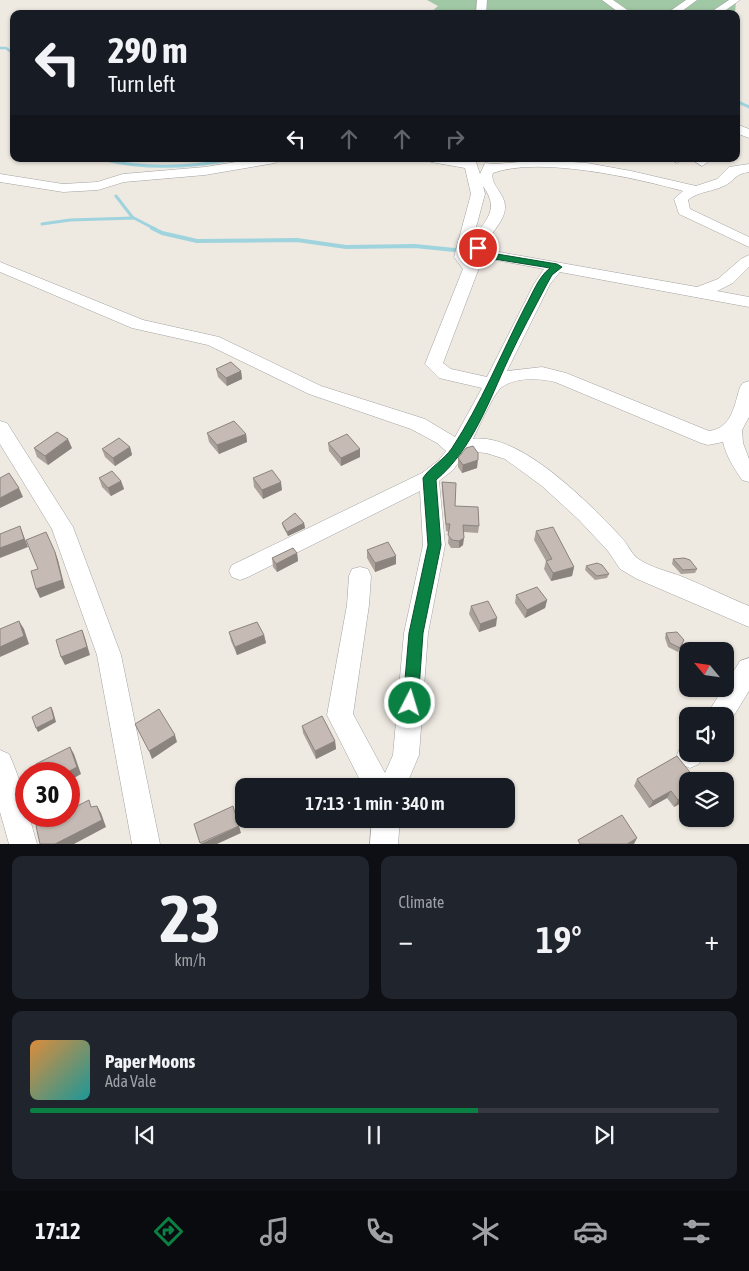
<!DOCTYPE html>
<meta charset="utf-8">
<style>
:root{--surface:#171b24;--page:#20242c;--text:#f1f3f6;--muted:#9ea1a6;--line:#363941;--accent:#0b8043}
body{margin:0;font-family:"Asap Condensed",sans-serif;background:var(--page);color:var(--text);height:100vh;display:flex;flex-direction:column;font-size:19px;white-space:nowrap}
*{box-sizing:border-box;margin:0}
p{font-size:16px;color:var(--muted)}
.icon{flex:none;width:28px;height:28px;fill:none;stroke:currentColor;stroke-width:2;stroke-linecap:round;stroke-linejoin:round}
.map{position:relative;height:844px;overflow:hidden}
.panel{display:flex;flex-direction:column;gap:12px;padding:12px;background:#0d0f14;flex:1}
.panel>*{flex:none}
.guide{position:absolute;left:10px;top:10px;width:730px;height:152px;border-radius:10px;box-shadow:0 1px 4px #0004;background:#171b24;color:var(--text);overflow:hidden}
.needle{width:32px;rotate:299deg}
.fabs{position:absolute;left:679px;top:642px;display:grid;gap:10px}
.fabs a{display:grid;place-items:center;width:55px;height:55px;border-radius:10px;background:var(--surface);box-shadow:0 1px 4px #0004;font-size:25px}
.speed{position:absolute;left:15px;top:762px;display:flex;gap:10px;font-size:25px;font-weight:700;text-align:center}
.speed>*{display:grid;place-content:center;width:65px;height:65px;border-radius:50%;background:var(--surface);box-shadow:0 1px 4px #0004;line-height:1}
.speed .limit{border:8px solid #d22;background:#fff;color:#111}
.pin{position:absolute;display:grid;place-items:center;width:42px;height:42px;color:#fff;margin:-21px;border:2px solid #fff;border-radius:50%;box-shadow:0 1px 5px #0007}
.me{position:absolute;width:55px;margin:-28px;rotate:5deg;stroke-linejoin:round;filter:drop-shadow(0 0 4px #0008)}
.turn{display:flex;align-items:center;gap:18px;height:105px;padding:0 15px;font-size:22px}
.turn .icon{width:65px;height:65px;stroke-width:2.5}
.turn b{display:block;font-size:35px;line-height:42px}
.lanes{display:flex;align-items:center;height:48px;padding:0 15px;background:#0003;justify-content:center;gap:25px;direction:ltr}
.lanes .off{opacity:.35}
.big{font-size:38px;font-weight:600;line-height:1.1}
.panel .card{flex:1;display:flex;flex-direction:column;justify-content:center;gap:8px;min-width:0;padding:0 18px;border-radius:10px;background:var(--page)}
.panel .dial{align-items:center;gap:0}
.dial b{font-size:65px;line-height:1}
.song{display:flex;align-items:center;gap:15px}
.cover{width:60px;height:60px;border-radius:8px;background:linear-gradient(135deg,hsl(30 70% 55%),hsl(180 70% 35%))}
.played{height:5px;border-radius:2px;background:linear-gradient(90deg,var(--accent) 65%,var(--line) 65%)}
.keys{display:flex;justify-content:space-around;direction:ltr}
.heat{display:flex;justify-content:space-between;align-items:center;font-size:28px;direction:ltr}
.panel .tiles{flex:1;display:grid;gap:12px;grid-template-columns:1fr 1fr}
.card:last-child{grid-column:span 2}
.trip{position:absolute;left:235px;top:778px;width:280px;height:50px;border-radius:10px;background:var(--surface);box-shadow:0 1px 4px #0004;font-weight:600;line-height:50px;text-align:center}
.menu{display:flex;height:80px;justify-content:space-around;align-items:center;background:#090b0e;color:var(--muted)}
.menu .icon{width:35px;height:35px}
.menu .current{color:var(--accent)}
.menu b{font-size:22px;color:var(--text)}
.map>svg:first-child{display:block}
</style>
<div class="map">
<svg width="749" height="844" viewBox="0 0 749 844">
<rect width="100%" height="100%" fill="#eee9e1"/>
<!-- cemetery -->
<path fill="#a1c8a5" d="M427 0H736L735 14H403L430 13 438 6Z"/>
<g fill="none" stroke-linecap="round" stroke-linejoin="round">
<!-- stream-far2 -->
<path stroke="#9fd4de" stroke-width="2.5" d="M0 48H6L14 54
M736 101 738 102"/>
<!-- stream-far1 -->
<path stroke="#9fd4de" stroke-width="3" d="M736 101 749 107
M101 159C146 170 189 168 234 159
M116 196 133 218
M42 224 70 220 134 218 155 229"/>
<!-- stream -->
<path stroke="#9fd4de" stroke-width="4" d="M152 228 162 233 197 241 297 240 346 247 415 246 484 253"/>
<!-- minor casing -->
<g stroke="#a3a3a3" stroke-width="1">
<path id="minor" d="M477 0H487L486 14H476Z
M602 0H613L633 14H621Z
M686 0H697L678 14H666Z
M729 0H740L720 14H708Z
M736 124 749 129V138L736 133Z
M254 159H281L275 163 205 175 124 182 98 190 63 192 0 182V174L63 184 97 182 123 174 205 167Z
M429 159H457L476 162 480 174 485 163 495 164 543 160 587 163 631 171 696 186 717 179 729 167 749 164V172C735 174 736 179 726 185 713 192 699 191 688 200L690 209 749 237V247L679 214 674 199 683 191C636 178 539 156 493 173 489 183 505 194 505 206 506 221 490 232 486 246L499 252 697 287 718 279 741 259 749 255V267L733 283 717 291 749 297V307L560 272 550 284 507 371 542 367 566 373 709 431C732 428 734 406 740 387L743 383 749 381V417L742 430 743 443 749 459V482L742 480C734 468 726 456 723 442L708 445 701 443 555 382C539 378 516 377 502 387 494 392 478 429 473 439 520 432 590 504 621 537 627 543 631 553 637 558 651 568 668 571 683 577 705 586 727 597 749 606V627L637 579 620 569 608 551 579 520 542 486 505 459 486 453 475 452 464 455 453 470 439 481 445 545 428 633 419 755 406 786H363L327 715 347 605 349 576 352 569 360 567 368 569 371 576 369 605 353 714 385 773 393 755 404 633 423 545 420 491 248 577 240 580 232 577 229 571 232 565 422 473 439 460 446 451 437 443 411 429 309 394 208 345 132 328 0 272V262L143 320 219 337 321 386 425 419 455 437 482 388 439 378 425 364 463 269 454 257 471 194 465 168 431 162ZM483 186C503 214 480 221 471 246L485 194ZM471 248 490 259 544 269 534 284 487 377 451 369 443 363 479 268 469 256Z
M671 159H684L677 163Z
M691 159H706L708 162 702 166Z
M0 421 7 423 73 527 121 655 160 844H132L97 655 52 529 0 444Z
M749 658V691L728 725 725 726V716H706L740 661Z
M688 742V754H703L699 764 690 768 681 764 677 755 681 745Z
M0 750 9 754C17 772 26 796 26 816H29L37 844H9L0 812Z
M372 819H400L398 844H370Z"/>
</g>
<!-- minor -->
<use href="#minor" fill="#fff" fill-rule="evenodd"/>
</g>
<!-- wall -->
<path fill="#aaa19b" d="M216 369 241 371 242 379 227 386 218 377Z
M207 433 246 434 247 442 219 454 209 442Z
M328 443 360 449V457L341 466 329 451Z
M130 447 132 455 115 466 105 457 102 449Z
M34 448H72L48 465 37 457Z
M458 458 477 468 462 473 458 467Z
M99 478 121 481 124 489 111 496 102 487Z
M253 478 282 490 263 499 254 487Z
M442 482 455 506 479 526 478 533 464 532 463 545 459 548H451L448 543 449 532 446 531 442 489Z
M282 523H304L305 528 288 536 283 527Z
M536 531 574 567 572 576 551 581 544 569 546 561 534 540Z
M367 550 396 564 375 572 367 558Z
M297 553 298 561 277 572 273 567 272 558Z
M673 559 697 569 695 573 681 574 672 564Z
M586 566 609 574 607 578 595 580 585 570Z
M516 595 547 600 545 608 525 618 515 603Z
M471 606 496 626 479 632 469 614Z
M229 632 264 635 266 643 237 655 231 641Z
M666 633 684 640 678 652 668 647 665 638Z
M302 726 335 741 336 749 316 759 303 733Z
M677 756 688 799 674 807 667 798 649 808 634 786 637 779Z"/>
<!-- shaded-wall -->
<path fill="#8b837e" d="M241 371 242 379 227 386 226 378Z
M246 434 247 442 219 454 217 445Z
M68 439 72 448 48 465 45 456Z
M130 447 132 455 115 466 113 458Z
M360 449V457L341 466V458Z
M478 460 477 468 462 473 463 465Z
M121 481 124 489 111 496 108 488Z
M281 482 282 490 263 499 262 490Z
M19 488 23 497 0 508V498Z
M304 523 305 528 288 536 287 532Z
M20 526 28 547 0 558V548Z
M464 538 463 545 459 548V541Z
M55 552 58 560 65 588 40 598 36 589Z
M297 553 298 561 277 572 276 564Z
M396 556V564L375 572V563Z
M574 567 572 576 551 581 553 573Z
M547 600 545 608 525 618 527 610Z
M497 618 496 626 479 632 480 624Z
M19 621 24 629 29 644 0 657V647Z
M82 630 85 638 90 655 65 665 61 657Z
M264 635 266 643 237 655 235 647Z
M51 707 53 711 56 722 38 732 36 728Z
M175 735 177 742 152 759 149 751Z
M335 741 336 749 316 759 315 751Z
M70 747 74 754 81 774 69 781V774H64Z
M61 766 64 774H46Z
M671 791 667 798 649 808 653 801Z
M688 795V799L674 807 678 800Z
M97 806 101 813 106 827 74 844H55Z
M239 826 241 833 217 844H200Z
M637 838 634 844H627Z"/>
<!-- building -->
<path fill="#c6bbb4" stroke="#8b837e" d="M231 362 241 371 226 378 216 369Z
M234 421 246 434 217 445 207 433Z
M57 432 68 439 45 456 34 448Z
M347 434 360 449 341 458 328 443Z
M119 438 130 447 113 458 102 449Z
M473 446 478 453V460L463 465 458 458 466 448Z
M272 470 281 482 262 490 253 478Z
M112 471 121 481 108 488 99 478Z
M9 473 19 488 0 498V478Z
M442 482 456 483 455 506 478 507 479 526 463 525 464 538 459 541 452 540 448 535 450 524H446Z
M295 513 304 523 287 532 282 523Z
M20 526 24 539 0 548V534Z
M553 527 574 567 553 573 546 561 552 559 536 531Z
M46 532 55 552 62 580 36 589 31 571 38 569 26 540Z
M388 542 396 556 375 563 367 550Z
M293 548 297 553 276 564 272 558Z
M684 558 690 560 697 569 683 570 673 559Z
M597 563 602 565 609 574 597 576 586 566Z
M537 587 547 600 527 610 516 595Z
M488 601 497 618 480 624 471 606Z
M19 621 24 636 0 647V629Z
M257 622 264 635 235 647 229 632Z
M82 630 87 647 61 657 56 640Z
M677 632 684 640 680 648 670 643 666 633Z
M51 707 54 719 36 728 32 717Z
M159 709 175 735 149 751 135 724Z
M322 716 335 741 315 751 302 726Z
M70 747 77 767 64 774 61 766 46 774H39L36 764Z
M677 756 697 781H688V795L678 800 671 791 653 801 637 779Z
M89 800 91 807 97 806 102 820 55 844H40L36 826 56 816H69V810Z
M233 806 239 826 200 843 194 824Z
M622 815 637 838 627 844H580L578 840Z"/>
<!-- route -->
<path fill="#0b8043" stroke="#07532c" d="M478 246 497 254 557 264 562 267 552 275 547 284C534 309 520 334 508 360 489 401 472 450 436 480L441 545 423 633 418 703 416 708 410 710 405 708 403 703 409 633 428 545 423 478C430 467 444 460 452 448 481 404 501 354 525 307 532 295 538 277 550 268L494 259 475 250V247Z"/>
</svg>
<div class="fabs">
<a><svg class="needle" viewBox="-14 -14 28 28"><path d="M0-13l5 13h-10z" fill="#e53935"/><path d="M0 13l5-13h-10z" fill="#9ea1a6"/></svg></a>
<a><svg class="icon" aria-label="sound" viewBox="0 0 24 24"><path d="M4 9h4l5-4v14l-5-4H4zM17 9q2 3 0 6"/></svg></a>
<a><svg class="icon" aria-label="layers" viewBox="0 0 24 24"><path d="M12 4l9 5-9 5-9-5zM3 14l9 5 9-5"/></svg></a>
</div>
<div class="speed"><div class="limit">30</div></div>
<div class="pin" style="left:478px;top:248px;background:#d93025"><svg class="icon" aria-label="arrive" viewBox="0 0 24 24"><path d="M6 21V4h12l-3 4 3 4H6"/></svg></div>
<svg class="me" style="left:410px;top:703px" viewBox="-20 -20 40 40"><circle r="17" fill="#0b8043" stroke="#fff" stroke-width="3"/><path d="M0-11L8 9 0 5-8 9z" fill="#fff"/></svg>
<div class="trip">17:13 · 1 min · 340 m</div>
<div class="guide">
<div class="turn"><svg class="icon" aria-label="left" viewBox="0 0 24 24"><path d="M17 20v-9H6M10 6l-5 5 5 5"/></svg><div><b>290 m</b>Turn left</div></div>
<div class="lanes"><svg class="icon" aria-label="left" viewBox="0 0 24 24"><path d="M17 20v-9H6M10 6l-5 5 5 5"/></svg><svg class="icon off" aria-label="ahead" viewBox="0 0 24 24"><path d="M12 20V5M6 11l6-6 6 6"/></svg><svg class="icon off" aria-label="ahead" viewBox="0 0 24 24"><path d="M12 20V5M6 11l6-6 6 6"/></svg><svg class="icon off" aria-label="right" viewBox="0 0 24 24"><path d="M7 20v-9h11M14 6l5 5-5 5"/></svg></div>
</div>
</div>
<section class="panel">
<div class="tiles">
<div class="card dial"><b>23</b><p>km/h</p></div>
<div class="card"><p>Climate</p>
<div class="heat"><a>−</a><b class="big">19°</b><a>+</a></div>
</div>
<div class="card">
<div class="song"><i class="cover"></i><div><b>Paper Moons</b><p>Ada Vale</p></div></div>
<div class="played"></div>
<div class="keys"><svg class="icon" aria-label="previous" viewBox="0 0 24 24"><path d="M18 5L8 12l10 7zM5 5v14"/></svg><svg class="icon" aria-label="pause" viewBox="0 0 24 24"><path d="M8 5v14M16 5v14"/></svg><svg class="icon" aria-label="next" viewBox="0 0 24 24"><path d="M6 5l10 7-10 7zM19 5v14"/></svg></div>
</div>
</div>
</section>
<nav class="menu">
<b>17:12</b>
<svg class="icon current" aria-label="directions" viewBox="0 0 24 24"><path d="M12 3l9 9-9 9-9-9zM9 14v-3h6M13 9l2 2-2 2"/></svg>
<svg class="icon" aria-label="music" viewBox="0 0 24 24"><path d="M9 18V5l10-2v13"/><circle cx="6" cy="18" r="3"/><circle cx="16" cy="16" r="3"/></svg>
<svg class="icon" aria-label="phone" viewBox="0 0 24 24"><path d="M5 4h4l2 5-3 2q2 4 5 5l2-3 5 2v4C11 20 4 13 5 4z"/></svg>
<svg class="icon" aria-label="climate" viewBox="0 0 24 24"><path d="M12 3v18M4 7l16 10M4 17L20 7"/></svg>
<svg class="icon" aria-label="car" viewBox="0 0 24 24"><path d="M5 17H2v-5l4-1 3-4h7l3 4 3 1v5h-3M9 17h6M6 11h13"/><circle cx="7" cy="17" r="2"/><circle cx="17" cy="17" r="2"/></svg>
<svg class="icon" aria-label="filters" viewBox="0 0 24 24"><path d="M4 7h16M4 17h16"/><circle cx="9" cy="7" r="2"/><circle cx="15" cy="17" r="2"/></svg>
</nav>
